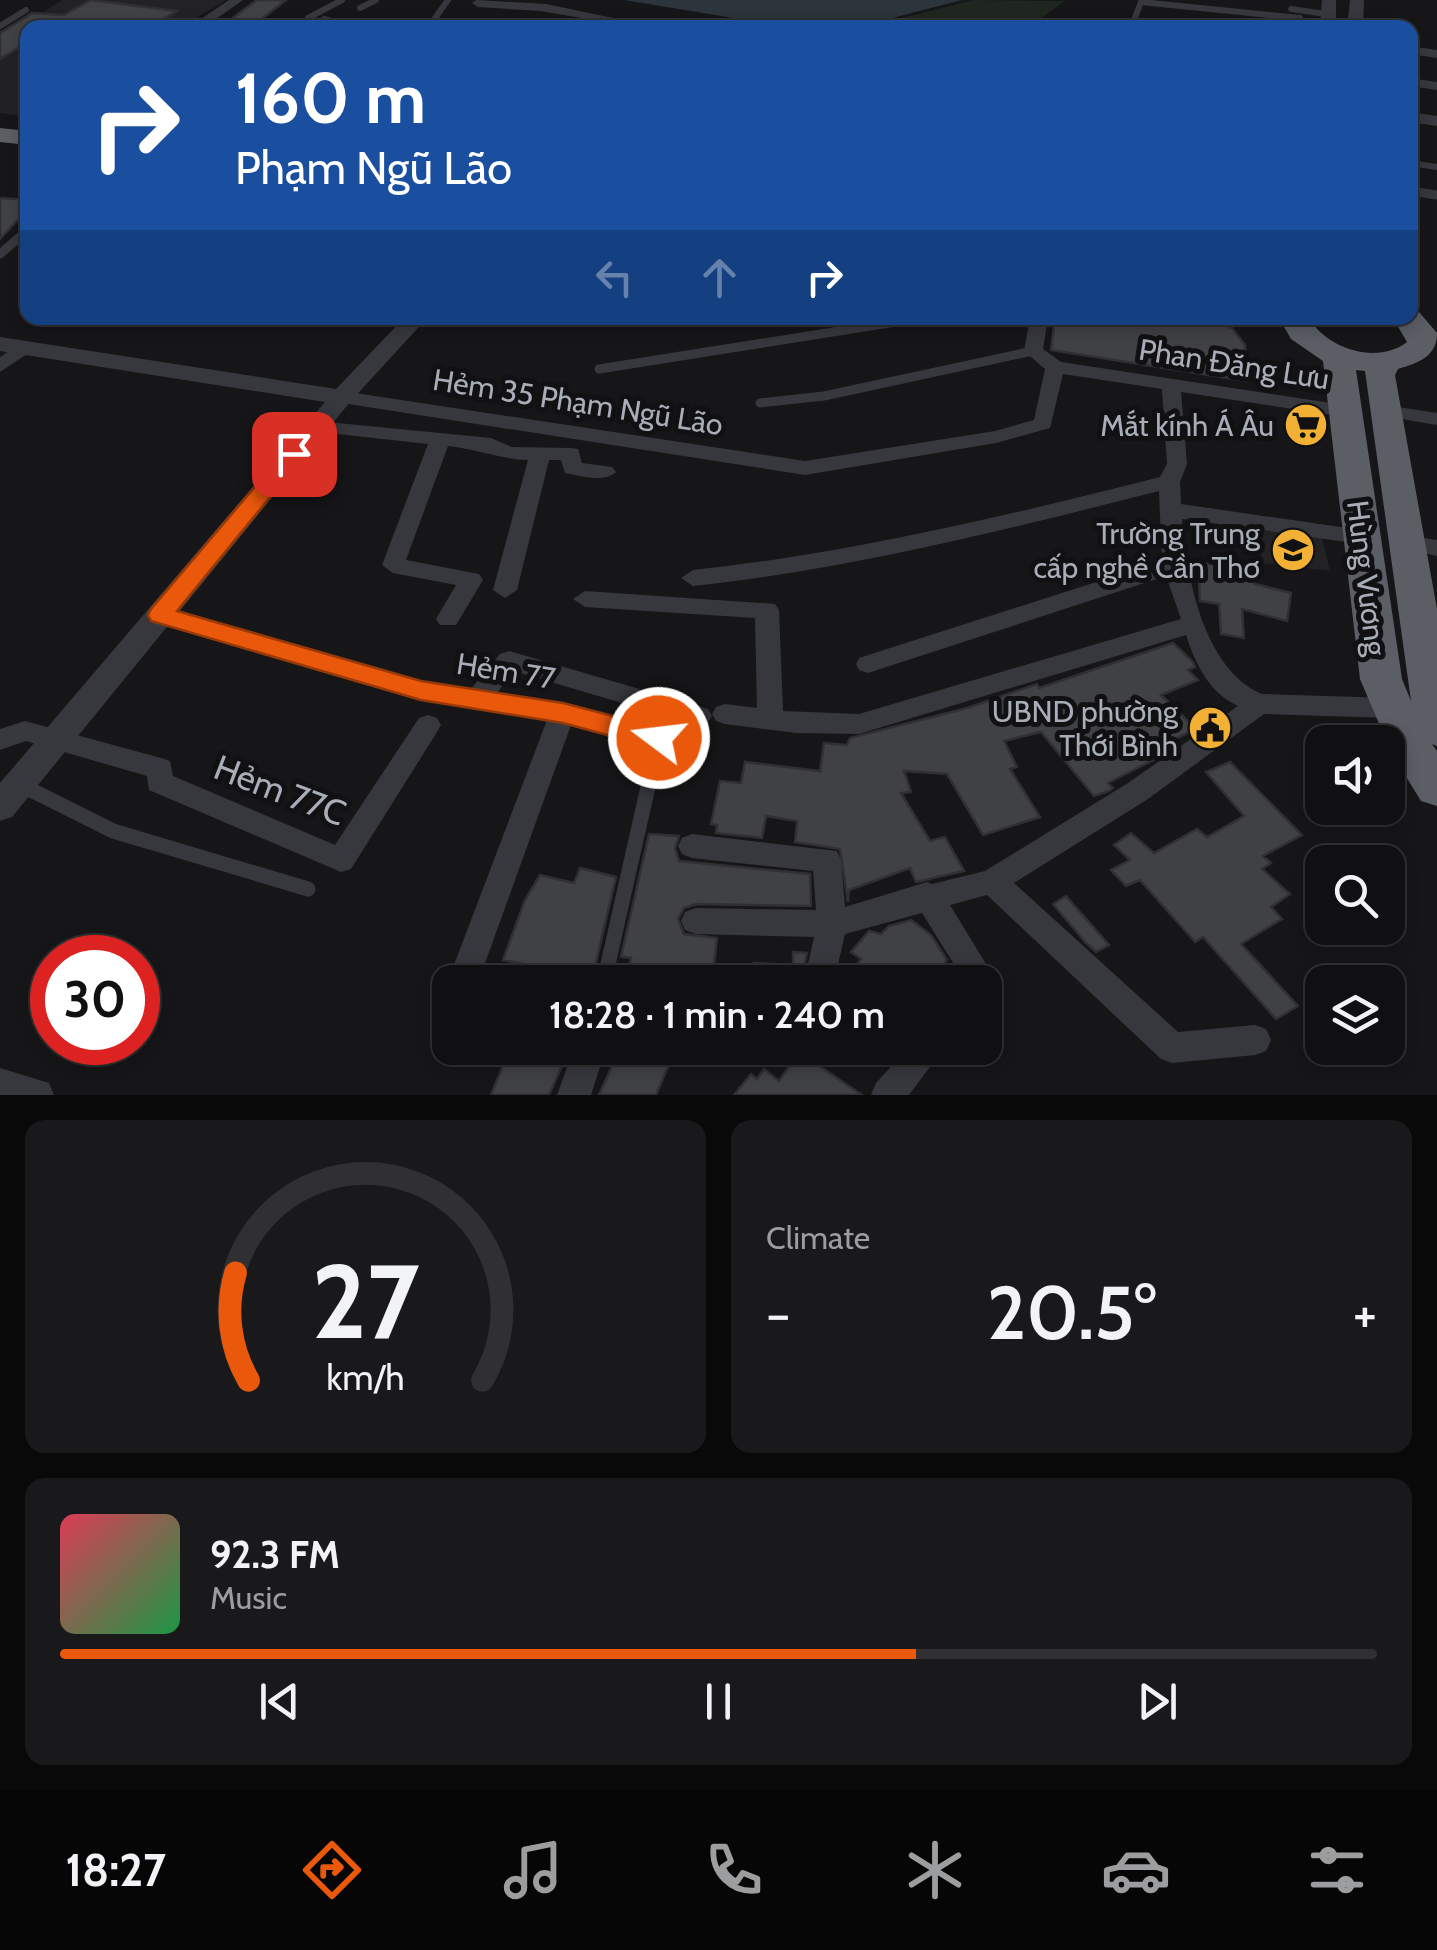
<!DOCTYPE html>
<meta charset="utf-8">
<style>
:root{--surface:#101012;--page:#19191b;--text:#f1f3f6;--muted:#9c9d9f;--line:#303032;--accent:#ea580c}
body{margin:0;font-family:Cabin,sans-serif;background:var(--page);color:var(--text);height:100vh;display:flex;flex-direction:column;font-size:38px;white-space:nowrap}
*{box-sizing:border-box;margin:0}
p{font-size:32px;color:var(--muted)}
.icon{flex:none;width:55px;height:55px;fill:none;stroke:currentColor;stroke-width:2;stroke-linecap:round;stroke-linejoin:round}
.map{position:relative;height:1095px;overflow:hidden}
.drawer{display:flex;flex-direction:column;gap:25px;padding:25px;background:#09090a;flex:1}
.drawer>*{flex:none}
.guide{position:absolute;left:20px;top:20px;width:1398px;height:305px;border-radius:20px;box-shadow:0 5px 15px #0003,0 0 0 2px var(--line);background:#1a4fa0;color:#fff;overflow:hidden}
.buttons{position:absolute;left:1305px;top:725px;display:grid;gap:20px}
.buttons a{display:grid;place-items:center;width:100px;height:100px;border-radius:20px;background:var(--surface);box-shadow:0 5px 15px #0003,0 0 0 2px var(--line);font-size:50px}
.speed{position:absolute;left:30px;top:935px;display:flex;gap:20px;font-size:50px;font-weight:700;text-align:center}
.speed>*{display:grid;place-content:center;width:130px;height:130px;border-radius:50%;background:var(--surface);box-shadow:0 5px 15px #0003,0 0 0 2px var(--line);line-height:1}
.speed .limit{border:15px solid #d22;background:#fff;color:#111}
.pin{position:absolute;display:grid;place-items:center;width:85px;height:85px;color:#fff;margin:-42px;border-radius:20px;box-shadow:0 5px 15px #0006}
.me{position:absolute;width:110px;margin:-55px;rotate:285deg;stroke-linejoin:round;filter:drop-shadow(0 0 8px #0008)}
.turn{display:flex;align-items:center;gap:35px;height:210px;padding:0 50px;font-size:45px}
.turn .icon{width:130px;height:130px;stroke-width:2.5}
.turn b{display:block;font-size:70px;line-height:85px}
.lanes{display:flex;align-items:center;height:95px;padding:0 50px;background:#0003;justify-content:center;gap:50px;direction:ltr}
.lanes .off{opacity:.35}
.big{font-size:75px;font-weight:600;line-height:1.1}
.drawer .card{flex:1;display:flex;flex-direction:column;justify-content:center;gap:15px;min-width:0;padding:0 35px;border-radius:20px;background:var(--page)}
.drawer .dial{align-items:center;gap:0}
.dial svg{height:260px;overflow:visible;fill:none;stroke:var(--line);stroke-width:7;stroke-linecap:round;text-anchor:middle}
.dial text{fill:var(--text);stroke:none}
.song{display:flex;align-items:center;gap:30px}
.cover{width:120px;height:120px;border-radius:15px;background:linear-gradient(135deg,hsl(350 70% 55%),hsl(140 70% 35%))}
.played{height:10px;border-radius:5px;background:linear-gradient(90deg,var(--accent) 65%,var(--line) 65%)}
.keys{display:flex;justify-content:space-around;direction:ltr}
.heat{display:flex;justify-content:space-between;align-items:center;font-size:55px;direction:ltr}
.drawer .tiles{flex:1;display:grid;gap:25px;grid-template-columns:1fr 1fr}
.card:last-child{grid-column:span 2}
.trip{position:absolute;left:432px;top:965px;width:570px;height:100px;border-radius:20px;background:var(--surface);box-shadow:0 5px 15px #0003,0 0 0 2px var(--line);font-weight:600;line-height:100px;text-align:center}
.menu{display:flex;height:160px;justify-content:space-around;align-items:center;background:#060607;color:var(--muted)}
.menu .icon{width:70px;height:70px}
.menu .active{color:var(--accent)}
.menu b{font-size:45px;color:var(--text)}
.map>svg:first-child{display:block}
</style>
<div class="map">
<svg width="1437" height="1095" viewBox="0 0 1437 1095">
<rect width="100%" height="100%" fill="#161618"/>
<!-- built -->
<path fill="#222225" d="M62 0H226L181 27 28 28 27 117 0 113V40Z
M1257 530 1322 538 1330 571 1262 563Z"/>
<!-- green -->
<path fill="#1e261f" d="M974 0 1065 1 1033 24C976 20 922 28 865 27Z"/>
<!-- water -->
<path fill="#2c353c" d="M624 0H962L869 24 788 27Z"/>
<!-- building -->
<path fill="#404145" stroke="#303034" stroke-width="2.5" d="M91 0 177 11 148 28H28V42L0 59V33L32 13 64 15Z
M257 0H286L250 28H219Z
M0 198 28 200V209L0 239Z
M1055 318 1206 319 1232 328 1245 345 1246 381 1051 350Z
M1198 562 1254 571 1255 584 1291 593 1287 621 1242 609 1244 638 1221 634 1219 604 1200 601Z
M1173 643 1193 662 1195 667 1188 670 1198 680 1161 695 1196 729 1150 751 1157 758 1108 783 1113 788 1109 791 1094 796 1041 732 1004 741 1017 767 1010 769 1040 817 983 835 947 774 904 771 911 792 901 793 930 841 945 837 964 871 916 882 910 868 849 890 848 902 840 849 795 842 797 821 766 816 762 838 716 833 717 825 711 824 720 781 741 783 745 762 820 771 824 743 847 745 850 738 967 708 1037 684 1039 688Z
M1230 762 1302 835 1263 856 1271 863 1262 869 1290 894 1271 907 1282 919 1241 944 1298 1006 1276 1019 1203 937 1195 942 1140 880 1126 886 1111 870 1130 860 1114 845 1131 833 1154 853 1197 829 1207 837 1244 816 1206 772Z
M649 834 679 836 675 848 679 861 810 874 811 906 696 904 684 908 678 919 684 934 717 938 712 982H625L631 958 621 957Z
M580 868 616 877 594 971 591 970 588 982 526 977 529 965 503 960 525 900 540 875 574 883Z
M1066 896 1109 945 1096 952 1086 943 1053 904Z
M911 920 931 935 947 960 937 972 953 982H843L861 959 851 952 869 931 881 934 889 926Z
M793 952 807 953 801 982H753L754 963 793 965Z
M510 1048H570L549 1095H491Z
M620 1048H676L656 1095H599Z
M799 1052 862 1095H734L751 1074 757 1079 764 1069 779 1081Z"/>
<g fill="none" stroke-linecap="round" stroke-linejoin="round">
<!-- service-far2 -->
<path stroke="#37383d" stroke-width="6" d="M360 8 376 0
M1291 9 1326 14
M308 18 342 0
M324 19 355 28
M0 26 26 10
M530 27 535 28
M428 28 448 0
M1131 28 1141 2 1300 18
M1410 163 1437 167"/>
<!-- service-far1 -->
<path stroke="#37383d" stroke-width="9" d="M1410 191 1437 195
M0 254 28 230
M958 318 1039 320
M599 369 921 318
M760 403 824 396 1033 351"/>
<!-- service -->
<path stroke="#37383d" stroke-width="15" d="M21 785 113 831 308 889
M604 982 659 738"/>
<!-- minor -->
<path fill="#37383d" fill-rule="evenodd" d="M229 0H243L203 28H188Z
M476 0 546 4 618 19 612 23 540 11 478 7 472 3Z
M1410 46 1437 50V58L1410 54Z
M1410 78 1437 82V90L1410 86Z
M1030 318H1048L1043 349 1061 362 1345 405 1355 411 1345 417 1181 392 1187 464 1180 482 1181 504 1361 530 1372 537 1361 544 1182 519C1186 576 1204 670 1262 694L1391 698 1400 701 1404 708 1400 715 1391 718 1264 714 1148 799 1014 883 1178 1032 1255 1025 1266 1029 1271 1040 1266 1051 1255 1055 1172 1063 1161 1059 987 895 950 905 997 982 993 992 985 995V982H965L922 913 845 934 834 982H804L814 937 696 934 685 930 681 921 685 912 696 908 816 910 813 871 692 858 682 854 678 846 682 838 692 834 837 851 841 860 845 907 927 882 932 884 985 871 1128 783 1238 706C1209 693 1195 663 1186 635L859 734 797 733 725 724 716 721 712 714 716 707 725 704 757 708 755 618 585 607 573 599 585 591 775 604 779 610 783 711 859 714 1181 619 1166 576 868 673 859 670 856 664 859 658 1162 561 1159 491C1005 530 852 569 693 586L681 578 693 570C852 553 1006 516 1160 477L1167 464 1162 389 1063 374 1050 428 996 443 805 475 342 403 332 397 342 391 805 461 995 431 1034 420 1045 369 1024 351Z
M23 342 32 348 30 352 0 372V357Z
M1385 405 1437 413V425L1378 415 1375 411Z
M317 421 491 438 512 447 571 448 578 449 582 463 612 467 616 472C604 483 580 476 565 473L561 460H549L517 590 505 598 493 590 528 460C500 459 476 449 448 446L406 560 479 574 483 580 456 625H440L436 619 456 585 393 573 382 565 428 444 310 431 307 427 310 423Z
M1405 535 1437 540V556L1397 547 1394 542 1397 537Z
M160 607 421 681 471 689 500 654 509 651 708 709 712 716 708 723 699 726 514 671 497 693 563 703 659 728 668 731 672 738 668 745 659 748 571 725 484 966 511 972 515 982H451L449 978 547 720 421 699 152 621 148 615 152 609Z
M428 715 437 718 441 725 437 732 351 869 341 872 149 790 147 776 26 741 0 750V729L25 721 161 758 170 761 173 776 335 845 419 718Z
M574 1048H606L591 1095H557Z
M731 1048H782C772 1070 756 1067 736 1059Z
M908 1048H944L909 1095H871L876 1083Z
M0 1068 49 1083 54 1095H0Z"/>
<!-- tertiary -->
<path fill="#37383d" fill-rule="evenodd" d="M1322 0H1336V28H1320Z
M1350 0H1364L1363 28H1347Z
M1410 112 1437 116V126L1410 122Z
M404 318H427L350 402 12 817 0 821V783L325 402 0 351V337L336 389Z"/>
<!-- trunk -->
<path fill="#5b5e65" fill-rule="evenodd" d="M0 128 28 131V145L0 142Z
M1410 309 1419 312 1437 333C1437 357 1418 363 1398 369L1395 375 1437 609V746L1432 744 1437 751V806L1421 801 1392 754 1360 679 1323 361 1291 339 1279 318H1309C1327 349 1377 365 1407 342L1393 318H1410ZM1356 370 1365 371 1411 701 1402 679Z"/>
</g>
<!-- route -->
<path fill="#ea580c" stroke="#983908" stroke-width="2.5" d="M294 447 302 449V458L177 611 421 681 563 703 659 728 669 731 672 738 669 746 659 749 563 723 421 700 151 621 148 615 151 609 287 449Z"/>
<!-- icons -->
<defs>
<g id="supermarket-disc" transform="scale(2.25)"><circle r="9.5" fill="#f2b134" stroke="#111113"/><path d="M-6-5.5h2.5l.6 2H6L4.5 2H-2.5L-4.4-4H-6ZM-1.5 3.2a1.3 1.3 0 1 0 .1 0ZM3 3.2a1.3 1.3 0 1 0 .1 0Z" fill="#111"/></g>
<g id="university-disc" transform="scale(2.25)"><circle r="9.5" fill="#f2b134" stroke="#111113"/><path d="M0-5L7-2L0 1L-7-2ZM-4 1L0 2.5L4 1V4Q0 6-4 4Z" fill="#111"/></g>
<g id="civic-disc" transform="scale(2.25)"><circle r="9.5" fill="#f2b134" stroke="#111113"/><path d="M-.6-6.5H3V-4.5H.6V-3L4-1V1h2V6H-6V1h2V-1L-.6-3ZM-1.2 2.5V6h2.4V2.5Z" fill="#111"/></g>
</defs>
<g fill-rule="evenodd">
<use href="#supermarket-disc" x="1306" y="425"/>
<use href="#university-disc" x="1293" y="550"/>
<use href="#civic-disc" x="1210" y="728"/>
</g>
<g text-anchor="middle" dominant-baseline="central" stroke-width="10" stroke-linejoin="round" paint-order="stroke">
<!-- street labels -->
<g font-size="30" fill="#a8adb8" stroke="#111113">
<text transform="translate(1234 364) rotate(9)">Phan Đăng Lưu</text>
<text transform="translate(578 402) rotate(9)">Hẻm 35 Phạm Ngũ Lão</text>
<text transform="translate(1367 578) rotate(83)">Hùng Vương</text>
<text transform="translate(506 671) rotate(9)">Hẻm 77</text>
</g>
<!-- poi labels -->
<g font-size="30" fill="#a8adb8" stroke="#111113" text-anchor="end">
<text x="1274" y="425">Mắt kính Á Âu</text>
<text x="1260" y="533">Trường Trung<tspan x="1260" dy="34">cấp nghề Cần Thơ</tspan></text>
<text x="1178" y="711">UBND phường<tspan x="1178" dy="34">Thới Bình</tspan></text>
</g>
<!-- near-street labels -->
<g font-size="35" fill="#a8adb8" stroke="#111113">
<text transform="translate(280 790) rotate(21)">Hẻm 77C</text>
</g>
</g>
</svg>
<div class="buttons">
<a><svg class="icon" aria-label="sound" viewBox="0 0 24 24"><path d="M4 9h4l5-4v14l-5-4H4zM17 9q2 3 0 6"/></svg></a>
<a><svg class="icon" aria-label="search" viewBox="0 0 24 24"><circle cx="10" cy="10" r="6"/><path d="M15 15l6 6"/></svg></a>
<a><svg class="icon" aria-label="layers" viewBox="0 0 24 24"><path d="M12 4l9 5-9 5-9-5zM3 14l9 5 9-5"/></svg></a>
</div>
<div class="speed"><div class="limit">30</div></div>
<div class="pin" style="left:294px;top:454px;background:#d93025"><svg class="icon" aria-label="arrive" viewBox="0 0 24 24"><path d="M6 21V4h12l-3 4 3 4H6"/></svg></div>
<svg class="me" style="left:659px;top:738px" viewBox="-20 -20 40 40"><circle r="17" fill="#ea580c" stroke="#fff" stroke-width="3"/><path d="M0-11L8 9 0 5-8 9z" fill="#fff"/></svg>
<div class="trip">18:28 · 1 min · 240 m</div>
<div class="guide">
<div class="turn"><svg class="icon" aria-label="right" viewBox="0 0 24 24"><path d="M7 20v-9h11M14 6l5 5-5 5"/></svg><div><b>160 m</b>Phạm Ngũ Lão</div></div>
<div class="lanes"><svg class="icon off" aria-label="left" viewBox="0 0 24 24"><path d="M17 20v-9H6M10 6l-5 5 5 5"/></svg><svg class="icon off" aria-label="ahead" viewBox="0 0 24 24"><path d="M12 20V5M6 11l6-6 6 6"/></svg><svg class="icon" aria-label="right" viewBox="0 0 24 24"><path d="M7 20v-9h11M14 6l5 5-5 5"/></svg></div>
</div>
</div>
<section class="drawer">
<div class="tiles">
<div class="card dial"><svg viewBox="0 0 100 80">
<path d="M14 69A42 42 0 1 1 86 69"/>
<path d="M14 69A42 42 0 0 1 10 36" stroke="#ea580c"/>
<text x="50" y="56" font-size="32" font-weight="700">27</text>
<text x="50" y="72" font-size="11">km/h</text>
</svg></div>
<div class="card"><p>Climate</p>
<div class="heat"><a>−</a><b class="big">20.5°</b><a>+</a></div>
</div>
<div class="card">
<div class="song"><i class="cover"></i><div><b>92.3 FM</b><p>Music</p></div></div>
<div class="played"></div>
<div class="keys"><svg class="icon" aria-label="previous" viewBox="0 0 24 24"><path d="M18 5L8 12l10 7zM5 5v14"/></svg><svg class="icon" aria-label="pause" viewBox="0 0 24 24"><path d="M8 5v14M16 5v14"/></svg><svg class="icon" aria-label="next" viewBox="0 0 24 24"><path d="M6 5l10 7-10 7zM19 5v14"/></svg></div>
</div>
</div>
</section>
<nav class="menu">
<b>18:27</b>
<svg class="icon active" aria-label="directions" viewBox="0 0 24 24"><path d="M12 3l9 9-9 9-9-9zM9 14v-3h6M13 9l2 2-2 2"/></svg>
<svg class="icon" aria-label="music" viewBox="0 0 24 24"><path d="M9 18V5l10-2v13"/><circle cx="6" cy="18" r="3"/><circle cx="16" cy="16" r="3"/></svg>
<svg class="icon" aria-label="phone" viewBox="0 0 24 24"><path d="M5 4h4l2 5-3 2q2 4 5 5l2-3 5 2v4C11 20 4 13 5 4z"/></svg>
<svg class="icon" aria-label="climate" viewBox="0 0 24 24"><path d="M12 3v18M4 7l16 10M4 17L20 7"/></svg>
<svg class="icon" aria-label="car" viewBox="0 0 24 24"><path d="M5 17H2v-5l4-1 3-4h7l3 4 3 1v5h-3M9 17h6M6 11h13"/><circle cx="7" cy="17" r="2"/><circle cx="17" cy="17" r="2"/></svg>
<svg class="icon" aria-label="filters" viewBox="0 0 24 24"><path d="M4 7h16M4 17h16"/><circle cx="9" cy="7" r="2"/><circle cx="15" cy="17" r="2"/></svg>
</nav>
